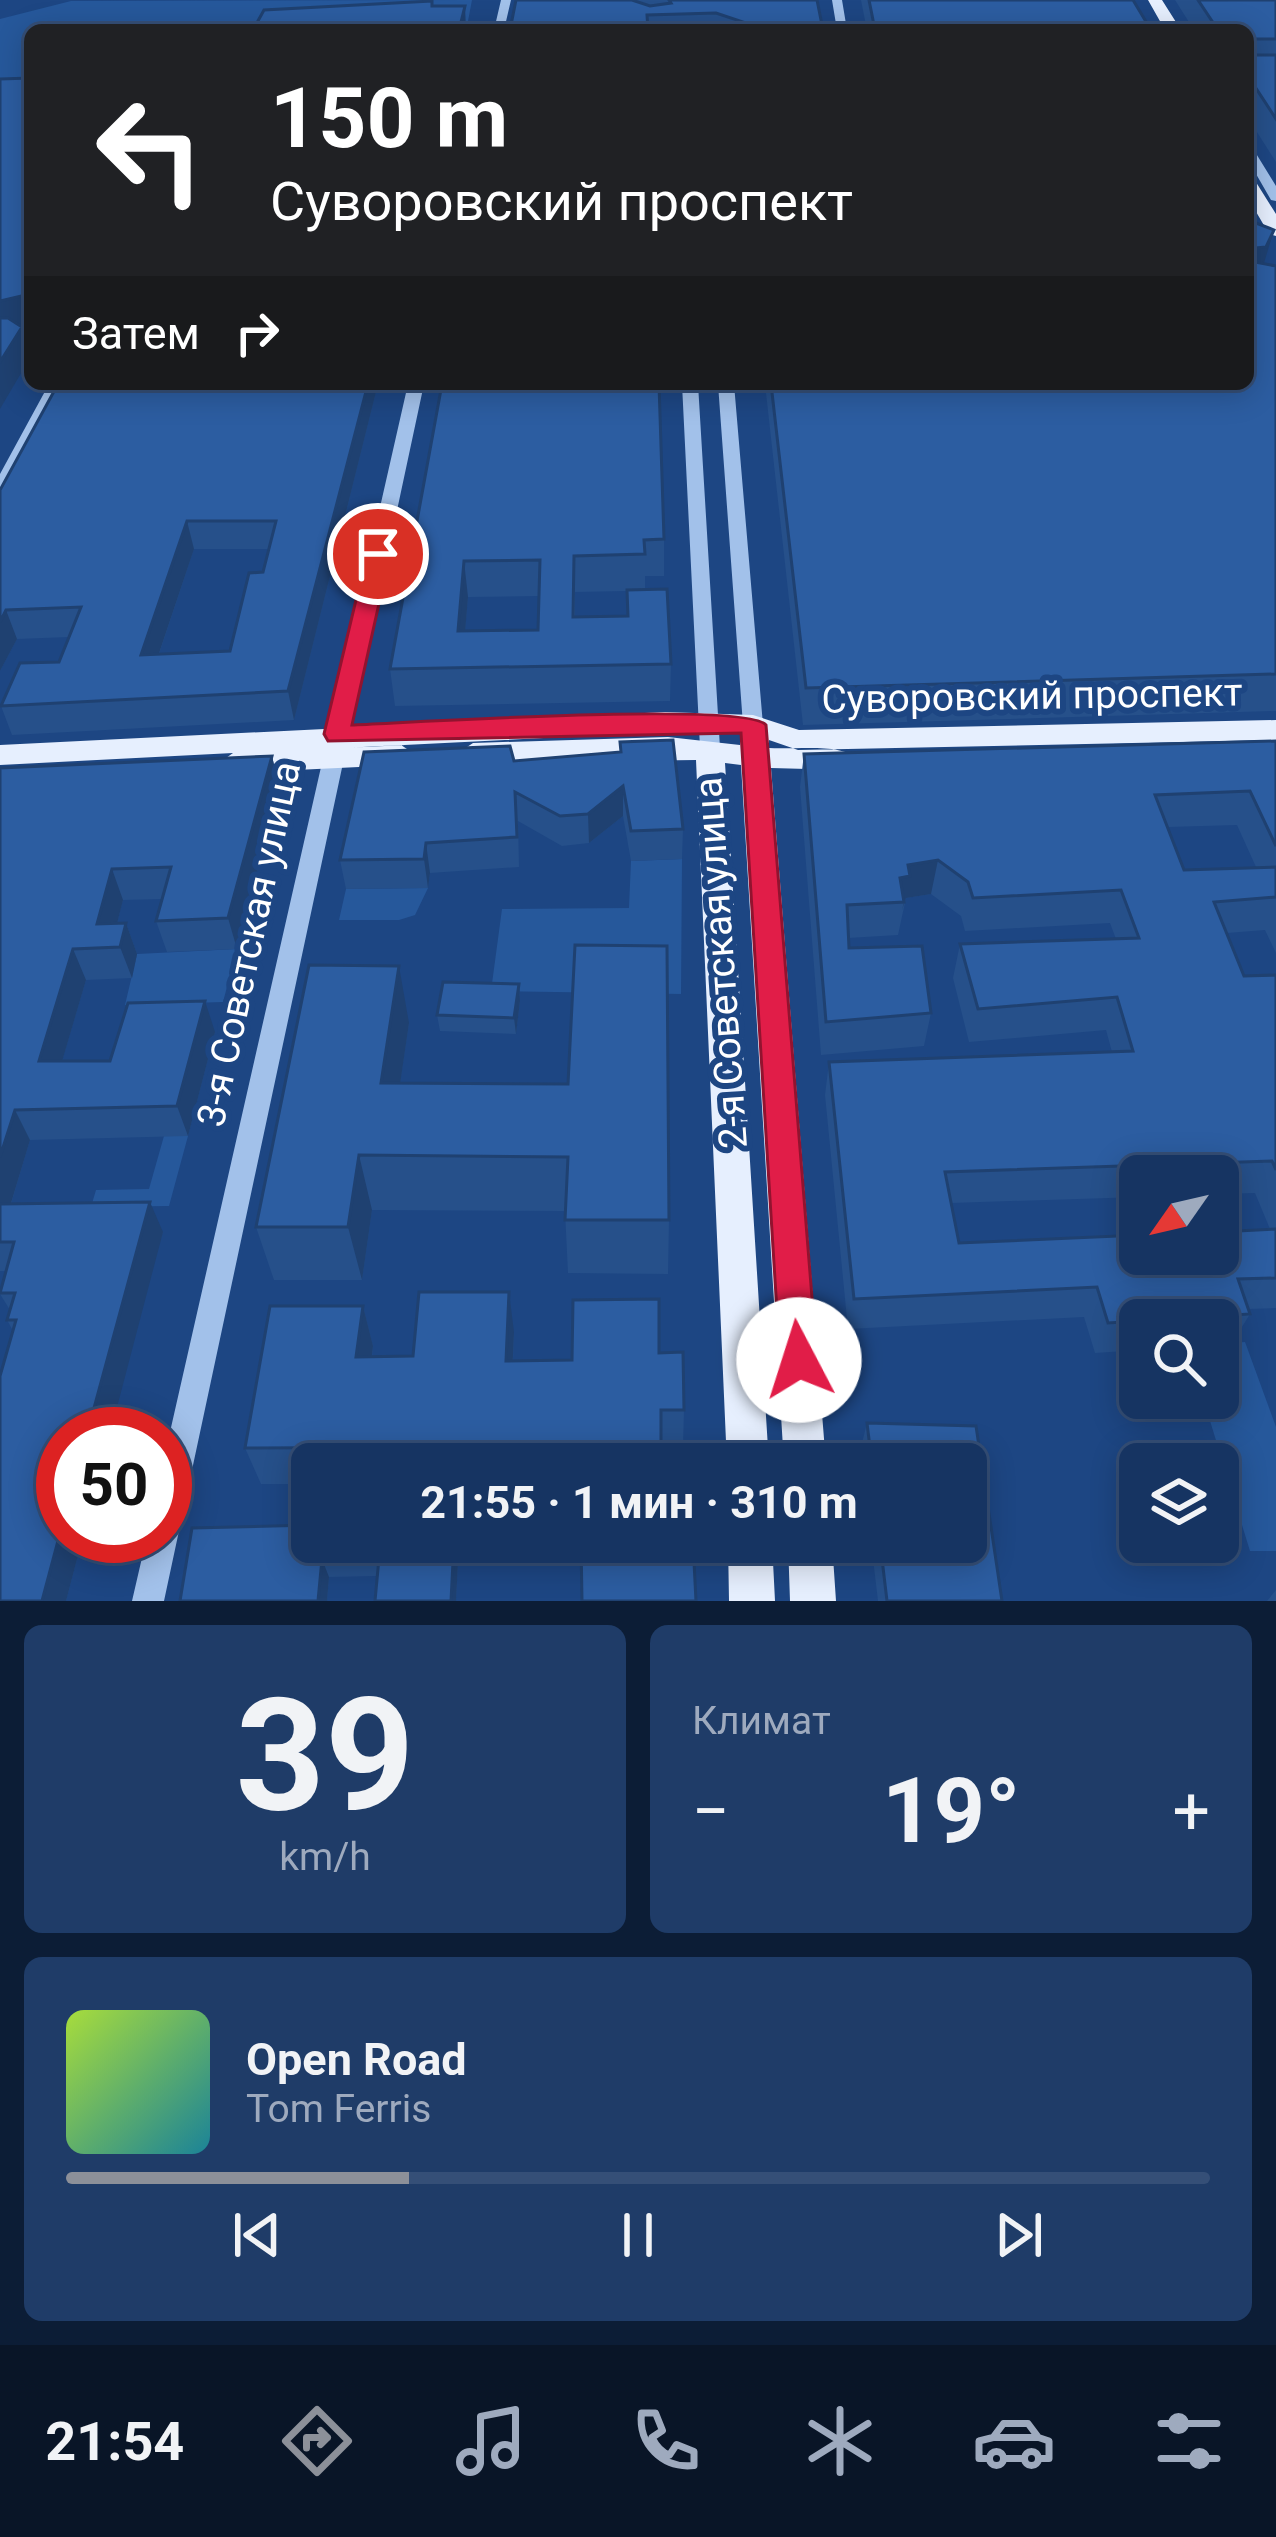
<!DOCTYPE html>
<html lang="ru">
<meta charset="utf-8">
<style>
:root{--surface:#163462;--page:#1f3c68;--text:#f1f3f6;--muted:#9eaabe;--line:#354f77;--accent:#8c9099}
body{margin:0;font-family:Roboto,sans-serif;background:var(--page);color:var(--text);height:100vh;display:flex;flex-direction:column;font-size:45px;white-space:nowrap}
*{box-sizing:border-box;margin:0}
p{font-size:39px;color:var(--muted)}
.icon{flex:none;width:66px;height:66px;fill:none;stroke:currentColor;stroke-width:2;stroke-linecap:round;stroke-linejoin:round}
.map{position:relative;height:1601px;overflow:hidden}
.details{display:flex;flex-direction:column;gap:24px;padding:24px;background:#0c1d36;flex:1}
.details>*{flex:none}
.banner{position:absolute;left:24px;top:24px;width:1230px;height:366px;border-radius:18px;box-shadow:0 6px 30px #0003,0 0 0 3px var(--line);background:#202124;color:#fff;overflow:hidden}
.needle{width:78px;rotate:236deg}
.buttons{position:absolute;left:1119px;top:1155px;display:grid;gap:24px}
.buttons a{display:grid;place-items:center;width:120px;height:120px;border-radius:18px;background:var(--surface);box-shadow:0 6px 30px #0003,0 0 0 3px var(--line);font-size:60px}
.speed{position:absolute;left:36px;top:1407px;display:flex;gap:24px;font-size:60px;font-weight:700;text-align:center}
.speed>*{display:grid;place-content:center;width:156px;height:156px;border-radius:50%;background:var(--surface);box-shadow:0 6px 30px #0003,0 0 0 3px var(--line);line-height:1}
.speed .limit{border:18px solid #d22;background:#fff;color:#111}
.pin{position:absolute;display:grid;place-items:center;width:102px;height:102px;color:#fff;margin:-51px;border:6px solid #fff;border-radius:50%;box-shadow:0 3px 12px #0007}
.me{position:absolute;width:132px;margin:-66px;rotate:355deg;stroke-linejoin:round;filter:drop-shadow(0 0 9px #0008)}
.turn{display:flex;align-items:center;gap:42px;height:252px;padding:0 48px;font-size:54px}
.turn .icon{width:156px;height:156px;stroke-width:2.5}
.turn b{display:block;font-size:84px;line-height:102px}
.then{display:flex;align-items:center;height:114px;padding:0 48px;background:#0003;gap:24px;font-size:45px}
.big{font-size:90px;font-weight:700;line-height:1.1}
.details .tile{flex:1;display:flex;flex-direction:column;justify-content:center;gap:18px;min-width:0;padding:0 42px;border-radius:18px;background:var(--page)}
.details .dial{align-items:center;gap:0}
.dial b{font-size:156px;line-height:1}
.song{display:flex;align-items:center;gap:36px}
.cover{width:144px;height:144px;border-radius:18px;background:linear-gradient(135deg,hsl(80 70% 55%),hsl(190 70% 35%))}
.played{height:12px;border-radius:6px;background:linear-gradient(90deg,var(--accent) 30%,var(--line) 30%)}
.keys{display:flex;justify-content:space-around;direction:ltr}
.heat{display:flex;justify-content:space-between;align-items:center;font-size:66px;direction:ltr}
.details .tiles{flex:1;display:grid;gap:24px;grid-template-columns:1fr 1fr}
.tile:last-child{grid-column:span 2}
.trip{position:absolute;left:291px;top:1443px;width:696px;height:120px;border-radius:18px;background:var(--surface);box-shadow:0 6px 30px #0003,0 0 0 3px var(--line);font-weight:700;line-height:120px;text-align:center}
.tabs{display:flex;height:192px;justify-content:space-around;align-items:center;background:#091527;color:var(--muted)}
.tabs .icon{width:84px;height:84px}
.tabs .active{color:var(--accent)}
.tabs b{font-size:54px;color:var(--text)}
.map>svg:first-child{display:block}
</style>
<div class="map">
<svg width="1276" height="1601" viewBox="0 0 1276 1601">
<rect width="100%" height="100%" fill="#1d4683"/>
<!-- green -->
<path fill="#26589b" d="M472 0 468 21 314 25 312 30H30V84L0 85V19L71 1Z
M682 859 681 994 491 991 502 909 629 908 631 861Z
M428 888 415 915 399 920H339L346 889Z
M237 949 223 1002 125 1005 137 954Z
M164 1136H188L169 1206 91 1207 96 1190 149 1189Z
M1245 1342 1276 1427V1551H1250L1203 1398H1218V1344Z"/>
<g fill="none" stroke-linecap="round" stroke-linejoin="round">
<!-- minor -->
<path fill="#a2c1ea" fill-rule="evenodd" d="M501 0H511L504 30H494Z
M832 0H842L847 30H837Z
M1248 146 1252 147 1276 186V201L1271 200 1248 160Z
M30 335V343L0 344V336Z
M49 384H65L8 489 0 494V474Z
M408 384H424L164 1601H132L147 1536H165V1454Z
M682 384H698L720 748 710 755 700 748Z
M718 384H734L763 725 753 732 743 725Z"/>
<!-- major -->
<path fill="#e6effe" fill-rule="evenodd" d="M1148 0H1162L1181 30H1165Z
M1248 178 1254 179 1276 214V236L1269 234 1248 198Z
M665 712 753 715 799 730 1276 720V740L798 750 769 740V748C794 750 843 742 859 760L844 770 771 768 826 1464H784L741 765 725 763 769 1464H727L696 760 473 763 458 753 473 743 668 737 740 745 741 734 665 732 344 748 401 745 416 755 401 765 234 773 219 763 233 753 0 765V745Z
M728 1542H772L775 1601H729Z
M788 1542H832L836 1601H790Z"/>
</g>
<!-- wall -->
<path fill="#26508a" fill-rule="evenodd" d="M516 0H817L823 30H510Z
M861 0H1133L1151 30H867Z
M1175 0H1276V162L1248 118V30H1194Z
M1264 264 1276 266V711L803 725 765 384H1248Z
M58 384H378L294 720 12 735 1 706 59 662 69 637 17 639 0 671V490ZM194 549H269L263 572 230 651 159 654Z
M442 384 664 539V576H645V589L671 664 670 701 395 706 390 669ZM627 591V616L575 617V592ZM539 596 538 630 465 631 468 597Z
M1276 741V953L1265 930 1227 933 1244 976 1276 975V1308L1248 1309 1250 1314 1232 1343 1218 1344V1320H1140V1350L1095 1353 1084 1317 848 1329 825 1095 829 1062 1112 1052 1106 1030 969 1042 953 978 960 944 1116 939 1110 923 965 931 961 916 931 894 906 898 898 935 848 938 849 948 931 1013 924 1046 821 1055 800 787 804 754ZM1237 825 1256 867 1184 870 1168 827ZM1140 1176H1218V1194L1255 1193 1270 1229 959 1243 951 1203 1140 1197Z
M620 742 683 829 682 859 631 861 623 816 589 843 562 846 518 821 519 867 430 873 428 888 346 889 340 860 514 761 620 752Z
M272 756 279 787 237 949 167 952 156 921 162 899 123 900 117 923H126L137 954 132 978 86 980 62 1061H110L215 1032 188 1136 30 1140 11 1204 163 1232 63 1536H83L66 1601H0L13 1331 7 1320 10 1310 0 1294 5 1271H0V768Z
M519 984 520 1001 516 1034 440 1031 437 1015Z
M409 1023 400 1083 568 1084 669 1220 668 1274 568 1273 565 1211 372 1210 362 1280H274L256 1227Z
M363 1306 373 1346 372 1357 413 1356 514 1332 513 1361 572 1360 659 1353 684 1410 683 1447H661V1464H312V1484H261L245 1448Z
M867 1423 976 1426 1002 1601H878L871 1542H966V1464H863L861 1447Z
M312 1542H459L456 1601 377 1576 329 1577 327 1601H180Z
M1276 1590V1601H1267Z"/>
<!-- shaded-wall -->
<path fill="#1f4171" d="M465 6 466 30H459Z
M1274 230 1264 263 1256 279 1254 248Z
M30 294V326L22 327 30 358 0 409V301Z
M368 384H378L294 720 288 691Z
M187 521 194 549 149 683 141 655Z
M464 561 468 597 462 668 458 631Z
M6 610 17 639 0 671V622Z
M272 756 279 787 237 949 228 918Z
M623 786V816L589 843 588 814Z
M426 843 430 873 428 888 424 859Z
M938 860 931 894 906 898 902 910 904 902 900 878 908 865Z
M112 869 123 900 111 947 97 924Z
M126 923 137 954 132 978 120 947Z
M73 949 86 980 53 1092 39 1061Z
M399 966 409 1023 392 1139 381 1083Z
M519 984 520 1001 516 1034 514 1018Z
M205 1001 215 1032 188 1136 177 1106Z
M15 1110 30 1140 2 1233 0 1230V1157Z
M359 1155 372 1210 362 1280 348 1227Z
M150 1202 163 1232 110 1434H87Z
M509 1292 514 1332 511 1399 506 1361Z
M363 1306 373 1346 367 1395 356 1357Z
M63 1522V1536H83L66 1601H42Z
M454 1542H459L456 1601H451Z
M322 1559 329 1577 327 1601H318Z"/>
<!-- building -->
<path fill="#2c5da1" stroke="#1f4171" stroke-width="3" fill-rule="evenodd" d="M516 0H632L650 6 671 3 669 0H817L823 30H767L716 13 647 15 648 30H510Z
M869 0H1133L1151 30H875Z
M1198 0H1276V39H1252V55H1276V119L1248 76V30H1218Z
M432 1V6H465L459 30H253L264 10Z
M30 78V294L0 301V79Z
M1248 220 1274 230 1266 247 1254 248 1255 262 1276 266V674L806 688 771 384H1248Z
M0 318H8L22 327 0 362Z
M58 384H368L288 691 1 706 20 663 59 662 81 607 6 610 0 622V490ZM187 521H276L263 572 249 573 230 651 141 655Z
M442 384H659L664 539 644 540 645 554 574 556 573 617 628 616 627 590 667 589 671 664 390 669ZM540 560 538 630 458 631 464 561Z
M673 740 683 829 631 831 623 786 588 814 560 816 515 792 517 837 426 843 424 859 340 860 364 752 510 746 514 761 621 752 620 742Z
M1276 741V846L1250 791 1155 795 1184 870 1276 867V897L1214 902 1244 976 1276 975V1170L1272 1161 945 1172 959 1243 1140 1235V1254H1218V1232L1276 1229V1278L1238 1279 1250 1314 1108 1323 1097 1287 854 1299 829 1062 1133 1051 1117 997 978 1009 960 944 1139 938 1121 890 973 898 968 882 938 860 908 865 910 876 900 878 904 902 847 905 849 948 922 946 931 1013 826 1022 804 754Z
M272 756 228 918 156 921 171 867 112 869 97 924 126 923 120 947 73 949 39 1061H110L128 1003 205 1001 177 1106 15 1110 0 1157V768Z
M575 945 667 946 669 1220H565L568 1157 359 1155 348 1227H256L309 965 399 966 381 1083 568 1084Z
M443 982 519 984 514 1018 437 1015Z
M150 1202 87 1434H63V1522L42 1601H0V1376L16 1320H7L15 1293H0L14 1242H0V1204Z
M419 1292H509L506 1361 572 1360 573 1300 659 1299V1353L683 1352 684 1410H661V1446L245 1448 270 1306H363L356 1357 413 1356Z
M867 1423 976 1426 1002 1601H887L880 1542H966V1464H872Z
M312 1525V1542H454L451 1601H375L379 1558 322 1559 318 1601H180L192 1528Z
M581 1542H693L696 1601H582Z"/>
<!-- route -->
<path fill="#e11d48" stroke="#92132f" stroke-width="3" d="M378 547 390 554 352 725C406 723 746 701 766 725L817 1360 812 1373 799 1378 786 1373 780 1360 741 733 328 741 324 734 367 554Z"/>
<g text-anchor="middle" dominant-baseline="central" stroke-width="12" stroke-linejoin="round" paint-order="stroke">
<!-- street labels -->
<g font-size="39" fill="#fff" stroke="#1d4683">
<text transform="translate(1032 696) rotate(-1)">Суворовский проспект</text>
<text transform="translate(249 944) rotate(-78)">3-я Советская улица</text>
<text transform="translate(721 963) rotate(-94)">2-я Советская улица</text>
</g>
</g>
</svg>
<div class="buttons">
<a><svg class="needle" viewBox="-14 -14 28 28"><path d="M0-13l5 13h-10z" fill="#e53935"/><path d="M0 13l5-13h-10z" fill="#9eaabe"/></svg></a>
<a><svg class="icon" aria-label="search" viewBox="0 0 24 24"><circle cx="10" cy="10" r="6"/><path d="M15 15l6 6"/></svg></a>
<a><svg class="icon" aria-label="layers" viewBox="0 0 24 24"><path d="M12 4l9 5-9 5-9-5zM3 14l9 5 9-5"/></svg></a>
</div>
<div class="speed"><div class="limit">50</div></div>
<div class="pin" style="left:378px;top:554px;background:#d93025"><svg class="icon" aria-label="arrive" viewBox="0 0 24 24"><path d="M6 21V4h12l-3 4 3 4H6"/></svg></div>
<svg class="me" style="left:799px;top:1360px" viewBox="-20 -20 40 40"><circle r="19" fill="#fff"/><path d="M0-13L10 11 0 6-10 11z" fill="#e11d48"/></svg>
<div class="trip">21:55 · 1 мин · 310 m</div>
<div class="banner">
<div class="turn"><svg class="icon" aria-label="left" viewBox="0 0 24 24"><path d="M17 20v-9H6M10 6l-5 5 5 5"/></svg><div><b>150 m</b>Суворовский проспект</div></div>
<div class="then">Затем<svg class="icon" aria-label="right" viewBox="0 0 24 24"><path d="M7 20v-9h11M14 6l5 5-5 5"/></svg></div>
</div>
</div>
<section class="details">
<div class="tiles">
<div class="tile dial"><b>39</b><p>km/h</p></div>
<div class="tile"><p>Климат</p>
<div class="heat"><a>−</a><b class="big">19°</b><a>+</a></div>
</div>
<div class="tile">
<div class="song"><i class="cover"></i><div><b>Open Road</b><p>Tom Ferris</p></div></div>
<div class="played"></div>
<div class="keys"><svg class="icon" aria-label="previous" viewBox="0 0 24 24"><path d="M18 5L8 12l10 7zM5 5v14"/></svg><svg class="icon" aria-label="pause" viewBox="0 0 24 24"><path d="M8 5v14M16 5v14"/></svg><svg class="icon" aria-label="next" viewBox="0 0 24 24"><path d="M6 5l10 7-10 7zM19 5v14"/></svg></div>
</div>
</div>
</section>
<nav class="tabs">
<b>21:54</b>
<svg class="icon active" aria-label="directions" viewBox="0 0 24 24"><path d="M12 3l9 9-9 9-9-9zM9 14v-3h6M13 9l2 2-2 2"/></svg>
<svg class="icon" aria-label="music" viewBox="0 0 24 24"><path d="M9 18V5l10-2v13"/><circle cx="6" cy="18" r="3"/><circle cx="16" cy="16" r="3"/></svg>
<svg class="icon" aria-label="phone" viewBox="0 0 24 24"><path d="M5 4h4l2 5-3 2q2 4 5 5l2-3 5 2v4C11 20 4 13 5 4z"/></svg>
<svg class="icon" aria-label="climate" viewBox="0 0 24 24"><path d="M12 3v18M4 7l16 10M4 17L20 7"/></svg>
<svg class="icon" aria-label="car" viewBox="0 0 24 24"><path d="M5 17H2v-5l4-1 3-4h7l3 4 3 1v5h-3M9 17h6M6 11h13"/><circle cx="7" cy="17" r="2"/><circle cx="17" cy="17" r="2"/></svg>
<svg class="icon" aria-label="filters" viewBox="0 0 24 24"><path d="M4 7h16M4 17h16"/><circle cx="9" cy="7" r="2"/><circle cx="15" cy="17" r="2"/></svg>
</nav>
